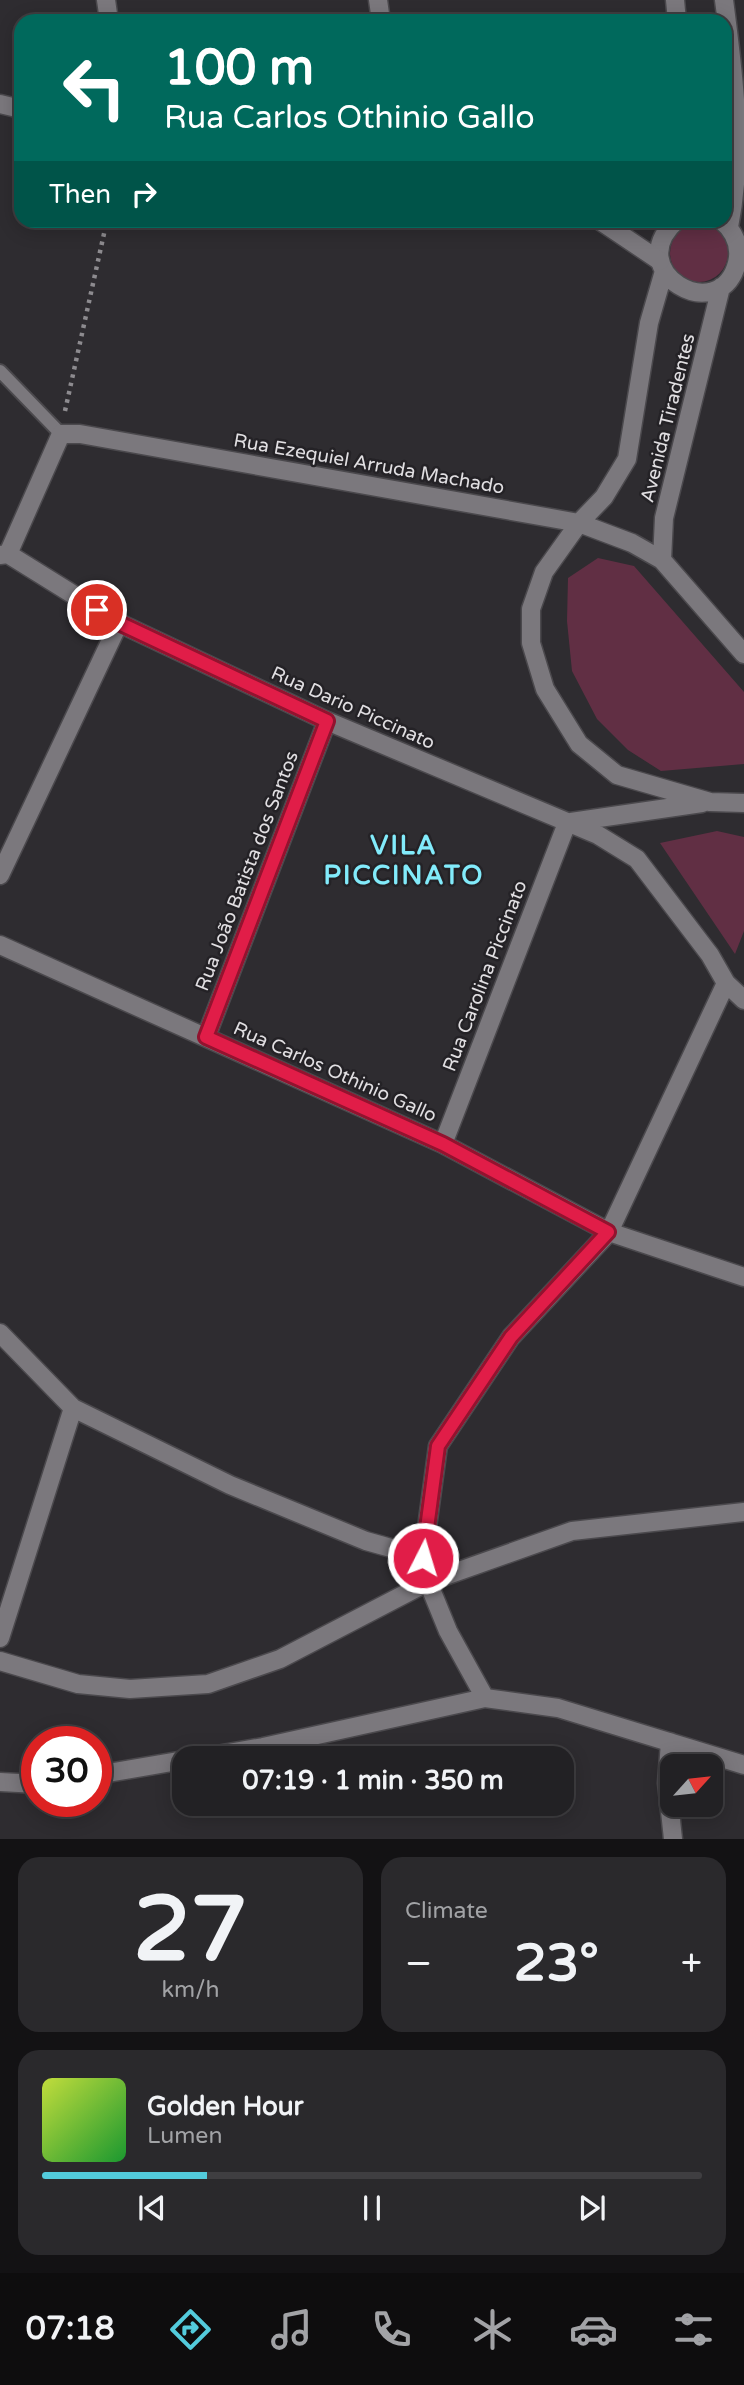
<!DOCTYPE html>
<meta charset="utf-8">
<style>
:root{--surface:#222124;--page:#2a292c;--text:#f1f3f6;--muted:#a2a3a6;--line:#3f3e41;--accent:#53cbdc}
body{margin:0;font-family:"Varela Round",sans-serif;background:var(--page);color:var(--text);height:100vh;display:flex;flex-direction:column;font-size:26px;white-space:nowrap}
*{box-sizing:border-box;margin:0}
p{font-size:23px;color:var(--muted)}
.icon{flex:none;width:38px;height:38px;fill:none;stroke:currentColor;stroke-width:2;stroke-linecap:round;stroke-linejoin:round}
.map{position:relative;height:1839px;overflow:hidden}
.panel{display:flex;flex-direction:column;gap:18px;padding:18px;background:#131214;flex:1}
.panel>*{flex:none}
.hud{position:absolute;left:14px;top:14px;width:718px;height:214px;border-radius:21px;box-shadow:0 4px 18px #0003,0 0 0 2px var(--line);background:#00695c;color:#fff;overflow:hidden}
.needle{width:46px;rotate:63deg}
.fabs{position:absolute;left:660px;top:1754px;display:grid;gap:14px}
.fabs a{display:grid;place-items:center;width:63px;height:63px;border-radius:14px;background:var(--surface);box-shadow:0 4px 18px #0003,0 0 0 2px var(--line);font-size:35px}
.speed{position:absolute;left:21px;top:1726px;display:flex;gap:14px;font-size:35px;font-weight:700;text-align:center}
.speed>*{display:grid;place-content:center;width:91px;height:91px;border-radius:50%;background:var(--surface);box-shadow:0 4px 18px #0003,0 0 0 2px var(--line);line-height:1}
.speed .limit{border:10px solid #d22;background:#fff;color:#111}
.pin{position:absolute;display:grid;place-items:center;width:60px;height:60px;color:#fff;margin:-30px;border:4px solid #fff;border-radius:50%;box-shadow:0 2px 7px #0007}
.me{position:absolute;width:77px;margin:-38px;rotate:5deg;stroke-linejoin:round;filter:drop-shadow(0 0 5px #0008)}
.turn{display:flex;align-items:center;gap:24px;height:147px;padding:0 35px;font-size:32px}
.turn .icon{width:91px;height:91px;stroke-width:2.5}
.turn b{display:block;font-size:49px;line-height:60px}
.then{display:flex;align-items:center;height:66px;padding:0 35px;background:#0003;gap:14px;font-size:26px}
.big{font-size:52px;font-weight:700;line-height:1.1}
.panel .tile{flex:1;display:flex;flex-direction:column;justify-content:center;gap:10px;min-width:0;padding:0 24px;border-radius:21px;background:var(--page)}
.panel .dial{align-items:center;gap:0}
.dial b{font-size:91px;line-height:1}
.song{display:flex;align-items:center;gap:21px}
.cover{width:84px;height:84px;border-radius:10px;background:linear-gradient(135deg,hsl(70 70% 55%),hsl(130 70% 35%))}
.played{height:7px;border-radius:4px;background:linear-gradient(90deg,var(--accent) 25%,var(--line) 25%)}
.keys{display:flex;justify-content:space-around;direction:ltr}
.heat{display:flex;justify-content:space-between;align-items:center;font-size:38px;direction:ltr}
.panel .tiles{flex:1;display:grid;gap:18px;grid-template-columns:1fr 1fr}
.tile:last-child{grid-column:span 2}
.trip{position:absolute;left:172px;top:1746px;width:402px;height:70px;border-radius:21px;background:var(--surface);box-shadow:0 4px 18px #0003,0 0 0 2px var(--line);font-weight:700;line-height:70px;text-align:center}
.menu{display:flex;height:112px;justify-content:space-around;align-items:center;background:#0e0d0e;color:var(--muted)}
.menu .icon{width:49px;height:49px}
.menu .active{color:var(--accent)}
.menu b{font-size:32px;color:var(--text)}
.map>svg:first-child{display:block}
</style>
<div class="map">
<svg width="744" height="1839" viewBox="0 0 744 1839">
<rect width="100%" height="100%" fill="#2e2c30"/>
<!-- green -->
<path fill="#612f44" d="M670 253a29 29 0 1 1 58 0a29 29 0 1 1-58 0Z
M598 558 634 566 744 692V764L661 771 628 750 597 719 572 671 567 621 568 578Z
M717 831 744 837V931L735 954 660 843Z"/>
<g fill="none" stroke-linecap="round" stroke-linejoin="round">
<!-- service casing -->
<g stroke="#4b494d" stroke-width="16">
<path id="service" d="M0 371 61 434"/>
</g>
<!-- minor casing -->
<g stroke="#4b494d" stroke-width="21">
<path id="minor" d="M106 0 109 21
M378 0 381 21
M675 0 677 21
M724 0C734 75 744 153 729 227
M677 220C619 271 720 329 737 263 741 246 734 231 721 220
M664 271 649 323 627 459 604 497 579 523 544 572 531 609V643L545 689 579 744 617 775 710 802 744 803
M8 554 61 434H80L579 523 632 543 662 560 744 654
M0 555 8 554 119 623 327 721 598 835 637 859 710 955 726 983 744 1000
M662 560 664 518 721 287
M571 822 702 803
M0 875 119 623
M0 945 443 1144 609 1232 744 1277
M206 1037 327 721
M443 1144 567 823
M0 1333 73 1408 230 1485 366 1541 423 1557
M0 1638 73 1408
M485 1698 448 1631 428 1582 423 1557 438 1446 511 1337 609 1232 726 983
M670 1742 667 1783 673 1839
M194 1759 263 1747 485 1698 558 1708 744 1765
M96 1775 184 1760
M0 1782 37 1784"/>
</g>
<!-- tertiary casing -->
<g stroke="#4b494d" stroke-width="21">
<path id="tertiary" d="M0 104 21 109
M599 220 660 261
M667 220 675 222"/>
</g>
<!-- secondary casing -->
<g stroke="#4b494d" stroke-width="21">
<path id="secondary" d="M0 1661 78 1684 130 1689 208 1684 280 1659 428 1582 572 1531 744 1512"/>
</g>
<!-- path -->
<path stroke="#8d8b8f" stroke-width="4.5" stroke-dasharray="3.5 5" stroke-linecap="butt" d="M65 411 107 220"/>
<!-- service -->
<use href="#service" stroke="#7b787d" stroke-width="12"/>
<!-- minor -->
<use href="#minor" stroke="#7b787d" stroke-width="18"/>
<!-- tertiary -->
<use href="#tertiary" stroke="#7b787d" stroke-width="18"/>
<!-- secondary -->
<use href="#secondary" stroke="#7b787d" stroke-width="18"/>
</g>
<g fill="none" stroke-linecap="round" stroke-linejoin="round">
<!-- route casing -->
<g stroke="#92132f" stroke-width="18">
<path id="route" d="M97 610 119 623 327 721 206 1037 443 1144 608 1232 511 1337 438 1446 423 1558"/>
</g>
<!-- route -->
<use href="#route" stroke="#e11d48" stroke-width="12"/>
</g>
<g text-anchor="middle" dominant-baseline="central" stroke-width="5" stroke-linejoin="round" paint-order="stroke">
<!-- street labels -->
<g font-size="19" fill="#e1dfe2" stroke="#242226">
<text transform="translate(668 418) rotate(-76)">Avenida Tiradentes</text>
<text transform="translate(369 464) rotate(10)">Rua Ezequiel Arruda Machado</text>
<text transform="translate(353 708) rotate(24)">Rua Dario Piccinato</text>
<text transform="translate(247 871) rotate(-69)">Rua João Batista dos Santos</text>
<text transform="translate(485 976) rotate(-69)">Rua Carolina Piccinato</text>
<text transform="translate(335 1072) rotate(24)">Rua Carlos Othinio Gallo</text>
</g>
<!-- district labels -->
<g font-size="26" font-weight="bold" letter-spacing="2" fill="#82ebfb" stroke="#242226">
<text x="404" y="845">VILA<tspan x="404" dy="30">PICCINATO</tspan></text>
</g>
</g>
</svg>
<div class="fabs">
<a><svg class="needle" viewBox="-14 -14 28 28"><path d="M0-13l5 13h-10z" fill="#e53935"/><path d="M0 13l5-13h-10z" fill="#a2a3a6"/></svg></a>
</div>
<div class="speed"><div class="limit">30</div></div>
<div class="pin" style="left:97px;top:610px;background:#d93025"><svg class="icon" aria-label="arrive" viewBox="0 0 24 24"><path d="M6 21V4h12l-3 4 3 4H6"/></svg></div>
<svg class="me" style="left:423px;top:1558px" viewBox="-20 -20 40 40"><circle r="17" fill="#e11d48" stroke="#fff" stroke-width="3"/><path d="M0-11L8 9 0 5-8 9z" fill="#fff"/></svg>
<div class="trip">07:19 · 1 min · 350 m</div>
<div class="hud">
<div class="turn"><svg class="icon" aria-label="left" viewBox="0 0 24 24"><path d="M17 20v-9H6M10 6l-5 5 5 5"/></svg><div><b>100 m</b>Rua Carlos Othinio Gallo</div></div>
<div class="then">Then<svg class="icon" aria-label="right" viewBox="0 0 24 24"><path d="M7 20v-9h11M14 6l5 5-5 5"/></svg></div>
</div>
</div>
<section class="panel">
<div class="tiles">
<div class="tile dial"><b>27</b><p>km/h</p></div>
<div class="tile"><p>Climate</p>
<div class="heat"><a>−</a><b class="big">23°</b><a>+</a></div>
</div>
<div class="tile">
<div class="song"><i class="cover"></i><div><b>Golden Hour</b><p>Lumen</p></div></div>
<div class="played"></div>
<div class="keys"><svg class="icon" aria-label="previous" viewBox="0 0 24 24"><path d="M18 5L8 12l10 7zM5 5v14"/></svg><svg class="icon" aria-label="pause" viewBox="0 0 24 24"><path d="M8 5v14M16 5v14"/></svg><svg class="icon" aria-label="next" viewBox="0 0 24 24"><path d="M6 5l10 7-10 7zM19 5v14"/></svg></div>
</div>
</div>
</section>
<nav class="menu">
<b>07:18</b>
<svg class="icon active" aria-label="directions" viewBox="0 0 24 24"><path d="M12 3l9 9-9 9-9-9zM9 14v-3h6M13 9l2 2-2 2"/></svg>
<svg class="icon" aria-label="music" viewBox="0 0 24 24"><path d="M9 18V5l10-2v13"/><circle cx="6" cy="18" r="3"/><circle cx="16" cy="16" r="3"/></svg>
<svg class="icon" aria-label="phone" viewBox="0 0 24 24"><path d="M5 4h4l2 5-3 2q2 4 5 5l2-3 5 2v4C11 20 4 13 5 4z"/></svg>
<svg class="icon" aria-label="climate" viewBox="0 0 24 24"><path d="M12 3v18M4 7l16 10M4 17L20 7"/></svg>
<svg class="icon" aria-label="car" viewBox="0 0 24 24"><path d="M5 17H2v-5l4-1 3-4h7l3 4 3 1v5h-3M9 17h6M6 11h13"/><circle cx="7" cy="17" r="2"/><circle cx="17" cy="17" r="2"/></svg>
<svg class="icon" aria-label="filters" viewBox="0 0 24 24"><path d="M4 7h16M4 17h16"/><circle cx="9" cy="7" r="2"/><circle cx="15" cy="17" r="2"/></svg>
</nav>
